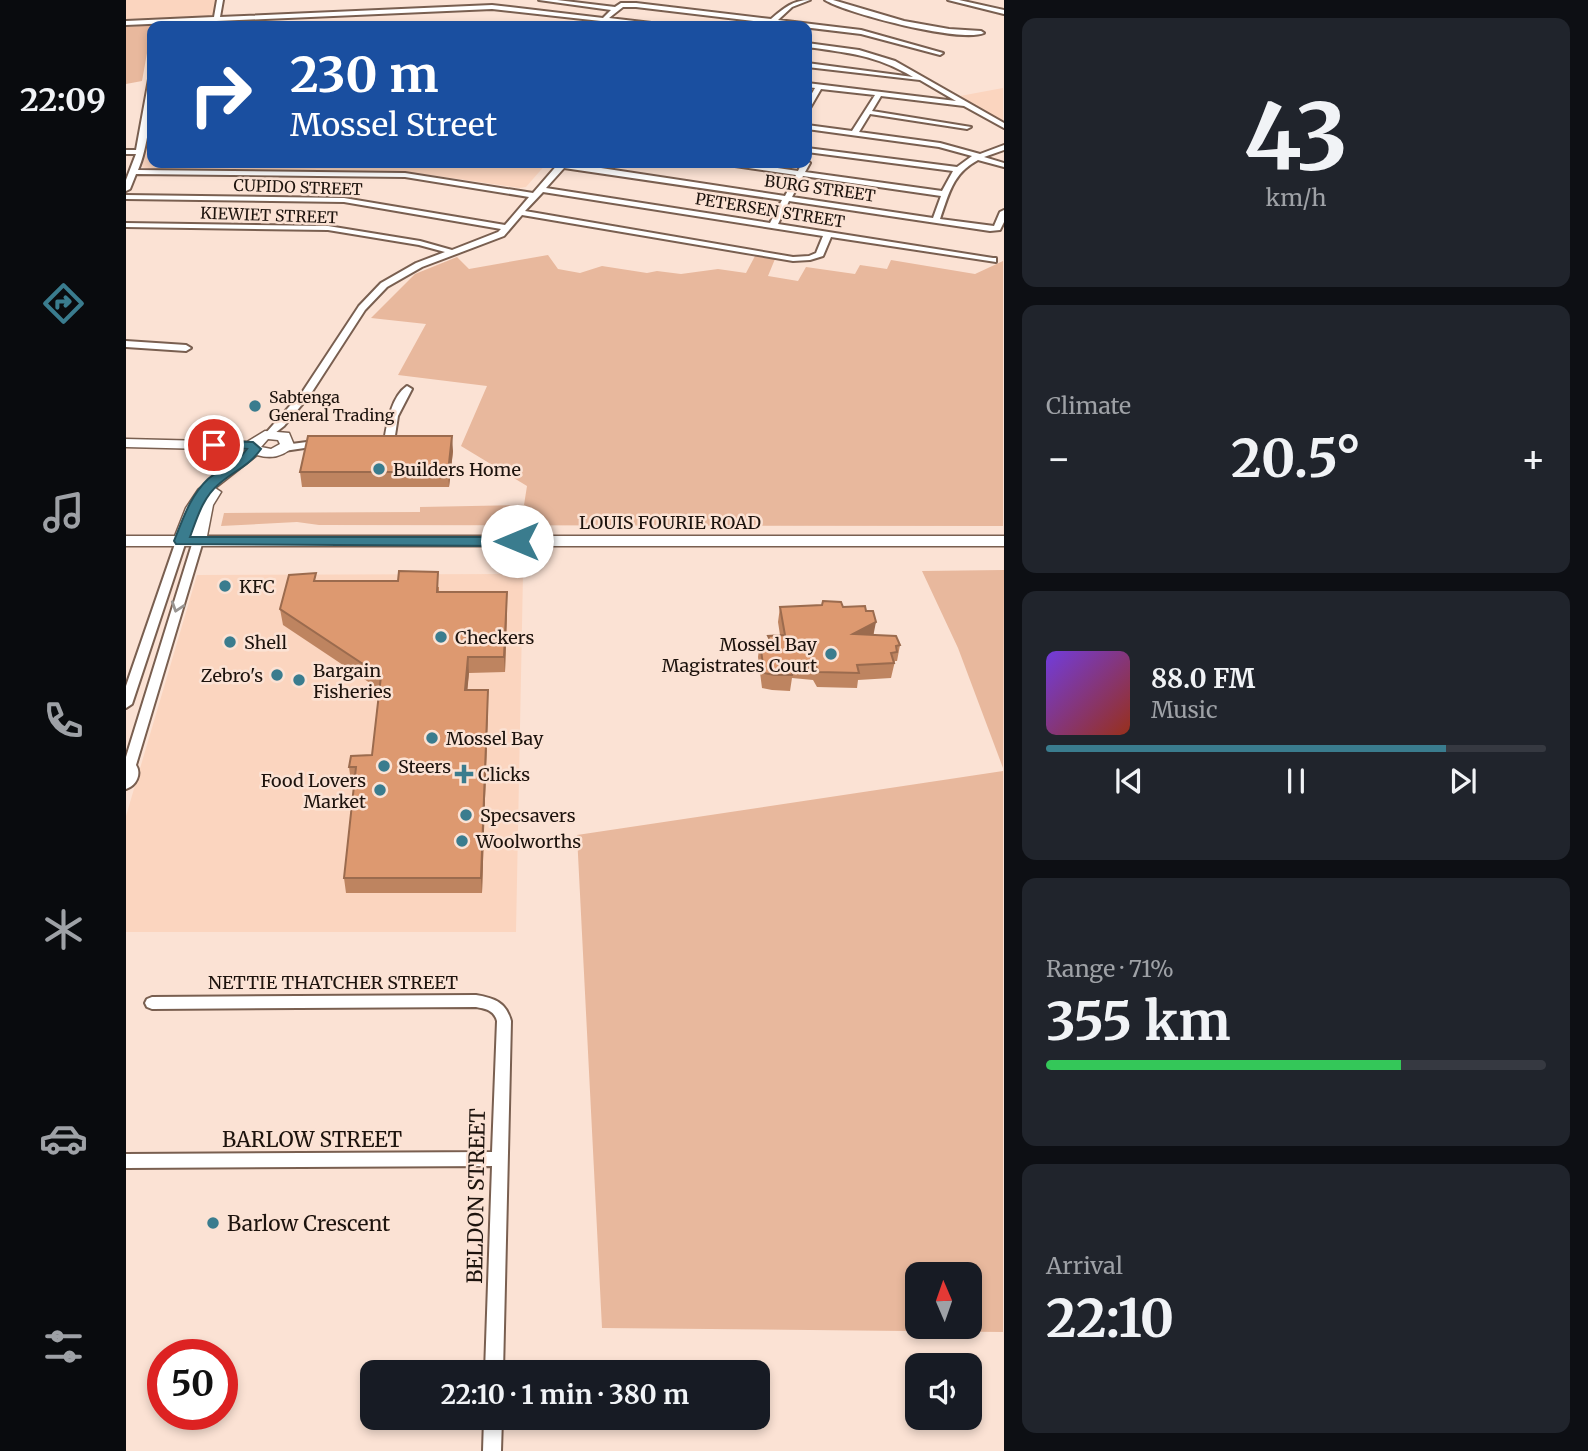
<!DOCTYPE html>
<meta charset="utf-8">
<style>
:root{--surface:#171b24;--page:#20242c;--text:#f1f3f6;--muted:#9ea1a6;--line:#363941;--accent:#3a7c8e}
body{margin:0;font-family:Merriweather,serif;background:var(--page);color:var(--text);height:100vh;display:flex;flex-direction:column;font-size:26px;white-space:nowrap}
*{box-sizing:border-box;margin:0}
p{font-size:23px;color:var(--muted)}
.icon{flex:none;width:38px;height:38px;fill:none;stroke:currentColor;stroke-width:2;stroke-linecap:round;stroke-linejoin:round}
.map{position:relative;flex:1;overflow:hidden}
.sheet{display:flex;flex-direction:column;gap:18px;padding:18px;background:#0d0f14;width:584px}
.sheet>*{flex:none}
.guide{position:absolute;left:21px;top:21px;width:665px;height:147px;border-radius:14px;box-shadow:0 4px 10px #0003;background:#1a4fa0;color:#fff;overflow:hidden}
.needle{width:46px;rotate:358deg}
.tools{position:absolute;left:779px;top:1262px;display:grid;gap:14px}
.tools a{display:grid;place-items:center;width:77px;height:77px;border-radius:14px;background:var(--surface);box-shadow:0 4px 10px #0003;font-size:35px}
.speed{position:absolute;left:21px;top:1339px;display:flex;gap:14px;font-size:35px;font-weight:700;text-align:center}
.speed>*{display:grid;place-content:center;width:91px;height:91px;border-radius:50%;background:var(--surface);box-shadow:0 4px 10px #0003;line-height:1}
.speed .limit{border:10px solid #d22;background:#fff;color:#111}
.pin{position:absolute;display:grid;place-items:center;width:60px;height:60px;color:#fff;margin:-30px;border:4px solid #fff;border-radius:50%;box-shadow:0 2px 7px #0007}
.me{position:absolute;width:77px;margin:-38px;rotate:270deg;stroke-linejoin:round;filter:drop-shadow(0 0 5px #0008)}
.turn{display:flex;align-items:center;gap:24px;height:147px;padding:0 28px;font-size:32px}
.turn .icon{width:91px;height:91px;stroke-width:2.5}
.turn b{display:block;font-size:49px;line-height:60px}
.big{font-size:52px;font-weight:700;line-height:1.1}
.sheet .card{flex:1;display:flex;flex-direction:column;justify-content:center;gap:10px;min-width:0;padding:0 24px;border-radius:14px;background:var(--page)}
.sheet .dial{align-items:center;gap:0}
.dial b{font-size:91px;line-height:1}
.song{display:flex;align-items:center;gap:21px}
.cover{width:84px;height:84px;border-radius:10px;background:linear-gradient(135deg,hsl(260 70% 55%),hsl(10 70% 35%))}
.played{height:7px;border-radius:4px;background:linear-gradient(90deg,var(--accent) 80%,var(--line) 80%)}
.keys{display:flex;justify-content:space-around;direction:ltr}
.heat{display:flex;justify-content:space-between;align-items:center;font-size:38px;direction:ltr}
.charge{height:10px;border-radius:5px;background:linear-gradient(90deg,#34c759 71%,var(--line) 0)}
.trip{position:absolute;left:234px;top:1360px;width:410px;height:70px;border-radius:14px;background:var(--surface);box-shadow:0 4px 10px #0003;font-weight:700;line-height:70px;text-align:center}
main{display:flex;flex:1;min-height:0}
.tab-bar{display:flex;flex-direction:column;width:126px;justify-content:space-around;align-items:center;background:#090b0e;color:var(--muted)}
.tab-bar .icon{width:49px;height:49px}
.tab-bar .on{color:var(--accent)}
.tab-bar b{font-size:32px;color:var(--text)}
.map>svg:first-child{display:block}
</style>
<main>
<nav class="tab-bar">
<b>22:09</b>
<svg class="icon on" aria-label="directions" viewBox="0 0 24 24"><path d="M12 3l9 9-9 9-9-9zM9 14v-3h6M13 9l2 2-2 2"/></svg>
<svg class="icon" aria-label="music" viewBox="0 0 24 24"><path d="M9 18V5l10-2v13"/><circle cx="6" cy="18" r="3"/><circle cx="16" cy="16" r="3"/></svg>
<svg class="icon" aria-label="phone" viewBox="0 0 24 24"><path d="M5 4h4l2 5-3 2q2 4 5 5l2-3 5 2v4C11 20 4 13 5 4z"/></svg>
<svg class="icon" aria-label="climate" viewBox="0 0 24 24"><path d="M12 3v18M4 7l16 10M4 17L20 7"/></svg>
<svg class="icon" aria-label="car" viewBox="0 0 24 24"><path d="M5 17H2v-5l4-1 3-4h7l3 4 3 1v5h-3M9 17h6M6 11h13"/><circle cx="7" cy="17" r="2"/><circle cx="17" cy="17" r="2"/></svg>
<svg class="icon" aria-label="filters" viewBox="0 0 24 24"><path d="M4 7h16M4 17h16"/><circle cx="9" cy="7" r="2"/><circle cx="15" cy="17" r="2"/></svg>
</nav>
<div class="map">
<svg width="878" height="1451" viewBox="0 0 878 1451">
<rect width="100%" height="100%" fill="#fbe2d4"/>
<!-- built -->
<path fill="#fbd5bf" d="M0 0H91L90 14 85 16 0 20Z
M877 88V122L834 96Z
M26 123V163H421L400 187 394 188 291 173 21 169 16 167Z
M397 574 390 932H0V816L71 575Z"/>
<!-- green -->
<path fill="#e8b89d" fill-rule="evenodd" d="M26 25 16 81 0 84V27Z
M422 255 432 269 454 273 476 266 521 273 531 271 555 274 592 269 620 273 629 256 649 259 642 276 672 281 680 267 729 274 734 265 761 269 765 260 849 274 877 261V526L193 525 171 522 95 526 98 513 294 512V507L398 505 401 486 335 446 361 386 272 375 300 324 245 318 289 274 331 257 343 269Z
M877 570H878L877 768 832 648 796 571Z
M877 771V1332L476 1328 451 835ZM844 1274V1326H791V1274Z"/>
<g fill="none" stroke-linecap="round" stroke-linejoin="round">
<!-- street casing -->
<g stroke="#795f50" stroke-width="4">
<path id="street" d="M91 0H97L94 17 366 5 477 18 485 10 413 0H431L489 7 495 3H510L645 19C658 8 667 0 684 0L666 7 652 20 735 30 817 53 814 55 735 34 510 7H497L483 18 534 24 537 26H520L366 9 0 25V21L88 17Z
M699 0H707L778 21 823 29 855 31 858 33C835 43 722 14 699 0Z
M822 0H833L878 10V14Z
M320 24H345L348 26H317Z
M681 43 733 50 769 61 878 123V128L838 106 755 96 746 111 845 127 841 129 744 114 733 132 814 143 854 154 878 145V150L858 157 878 163V167L852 160C826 174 823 194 814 219L868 226 874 212 878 210V222L874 230 864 231 663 201 652 224 867 258H870V262L705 237 697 256 684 260 667 261 396 215 378 236 296 267 261 287 239 310 184 395 158 426 144 437 139 434 177 391 233 306 255 283 290 263 319 252 293 245 202 230 0 227V223L202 226 294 241 326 250 372 232 375 229 218 202 0 199V195L218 198 379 225 403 197 279 177 10 174 4 189 0 191V180L10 154H0V150H10L23 79 26 77C27 101 22 148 12 170L279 173 407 193 433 163H442L659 196 670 175 602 165 598 163H616L672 171 676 163H681V161L684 163 679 172 816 191 827 171 681 152V148L831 167 846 156 813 147 681 129V125L726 131 749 95 695 89 684 108 681 110V102L689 88 681 87V83L830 101 794 80 681 67V63L787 77C750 55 723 53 681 47ZM438 168 656 200 644 223 420 188ZM677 176 815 196 807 218 666 197ZM417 192 697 236 690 253 683 256 667 257 399 211Z
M0 341 60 345 65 348 60 351 0 347Z
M281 386 286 389 272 416 268 442 263 445 260 444 258 442C261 424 265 397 281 386Z
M196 440 199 441V445L158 451 153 448 158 445Z
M55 538 60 541 6 704 0 708V686L50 541Z
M72 538 77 541 10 765C16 774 10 786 0 789V757L67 541Z
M350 995C368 998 380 1002 385 1021L377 1372H359L366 1166 0 1168V1154L366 1152 371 1021C368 1010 360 1009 350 1007L26 1009 21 1007 19 1003 21 999 26 997Z
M358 1418H376L375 1451H357Z"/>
</g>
<!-- secondary casing -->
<g stroke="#795f50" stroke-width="3">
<path id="secondary" d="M139 431 163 433 168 445C158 457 145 459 131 455L89 488 95 492 87 505 81 536H878V546H0V536H49L60 508 72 490 120 450 0 447V439L121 442ZM142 439 152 440 154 444 145 449 135 447Z"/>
</g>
<!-- street -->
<use href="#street" fill="#fff" fill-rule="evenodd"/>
<!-- secondary -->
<use href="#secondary" fill="#fff" fill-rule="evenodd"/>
</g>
<!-- wall -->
<path fill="#be8460" d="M327 451 323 487H176L174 472Z
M191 581 313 587V592L381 607 379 672 343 673 341 690H362V705L356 893H220L218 878 228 782H225L223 767 246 755 253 689 157 625 154 609Z
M654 607H717L740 611 748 635 774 645 771 661H769L765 678 732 680 731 688 691 687 687 680 666 678 664 691 646 690 636 688 632 657 634 642H642V636L654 635 652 622Z"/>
<!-- shaded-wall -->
<path fill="#9b6b4e" d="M326 436 327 451 323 487 322 472Z
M381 592V607L379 672 378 657Z
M750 622 747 637 727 634Z
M342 657 343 673 340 705 339 690Z
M362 690V705L356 893 355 878Z"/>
<!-- building -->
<path fill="#dd9970" stroke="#9b6b4e" stroke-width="2" d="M182 436H326L322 472H174Z
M273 571 312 572 311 592H381L378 657H342L339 690H362L355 878H218L230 767H223L225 756 246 755 255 676 154 609 163 575 190 573 188 581H272Z
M697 601 715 602 717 607 739 606 740 611H747L750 622 727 634 770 636 774 645 770 646 771 652 765 653 768 663 731 665 733 673 693 672 689 664 665 662 666 675H648L638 673 634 642H645L642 636 659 635 654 607 696 605Z"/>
<!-- one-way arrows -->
<defs><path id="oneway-chevron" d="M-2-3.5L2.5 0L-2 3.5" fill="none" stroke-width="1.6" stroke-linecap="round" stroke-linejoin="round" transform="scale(1.75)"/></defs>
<use stroke="#999592" href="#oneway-chevron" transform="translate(51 607) rotate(108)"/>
<!-- route -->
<path fill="#3a7c8e" stroke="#26515c" stroke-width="2" d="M88 441 127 442 135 449C122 467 109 470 93 484 77 497 71 518 64 537H391L398 541 391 546 50 544 48 541C57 519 64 496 82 479 95 468 111 464 121 449L83 447 82 445Z"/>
<!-- markers -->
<g fill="#3a7c8e" stroke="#fbe2d4" stroke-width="2.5">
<circle cx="129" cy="406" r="7"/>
<circle cx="253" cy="469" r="7"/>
<circle cx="99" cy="586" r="7"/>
<circle cx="315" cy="637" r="7"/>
<circle cx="104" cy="642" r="7"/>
<circle cx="705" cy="654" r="7"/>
<circle cx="151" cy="675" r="7"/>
<circle cx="173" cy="680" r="7"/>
<circle cx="306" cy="738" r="7"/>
<circle cx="258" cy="766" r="7"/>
<path d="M334.5 763.5h7v7h7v7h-7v7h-7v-7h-7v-7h7z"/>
<circle cx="254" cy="790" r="7"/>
<circle cx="340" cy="815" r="7"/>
<circle cx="336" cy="841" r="7"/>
<circle cx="87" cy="1223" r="7"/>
</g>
<g text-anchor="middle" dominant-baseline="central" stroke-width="5" stroke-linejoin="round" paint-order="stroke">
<!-- far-street labels -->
<g font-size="16" fill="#1d130d" stroke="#fbe2d4">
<text transform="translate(172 187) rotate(2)">CUPIDO STREET</text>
<text transform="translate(694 188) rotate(8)">BURG STREET</text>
<text transform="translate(644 210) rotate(9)">PETERSEN STREET</text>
<text transform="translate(143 215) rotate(2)">KIEWIET STREET</text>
</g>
<!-- far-poi labels -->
<g font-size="16" fill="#1d130d" stroke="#fbe2d4" text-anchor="start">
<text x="143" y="397">Sabtenga<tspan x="143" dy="18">General Trading</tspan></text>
</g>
<!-- poi labels -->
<g font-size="18" fill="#1d130d" stroke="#fbe2d4" text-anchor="start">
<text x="267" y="469">Builders Home</text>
<text x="113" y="586">KFC</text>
<text x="329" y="637">Checkers</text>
<text x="118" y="642">Shell</text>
<text x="691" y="644" text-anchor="end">Mossel Bay<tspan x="691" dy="21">Magistrates Court</tspan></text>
<text x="187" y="670">Bargain<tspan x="187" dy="21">Fisheries</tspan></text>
<text x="137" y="675" text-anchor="end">Zebro's</text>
<text x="320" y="738">Mossel Bay</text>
<text x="272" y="766">Steers</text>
<text x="352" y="774">Clicks</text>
<text x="240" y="780" text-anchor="end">Food Lovers<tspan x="240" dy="21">Market</tspan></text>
<text x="354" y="815">Specsavers</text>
<text x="350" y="841">Woolworths</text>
</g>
<!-- street labels -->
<g font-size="18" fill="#1d130d" stroke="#fbe2d4">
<text x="544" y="522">LOUIS FOURIE ROAD</text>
<text x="207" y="982">NETTIE THATCHER STREET</text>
</g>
<!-- near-street labels -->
<g font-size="21" fill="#1d130d" stroke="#fbe2d4">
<text x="186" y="1139">BARLOW STREET</text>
<text transform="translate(350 1196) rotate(-89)">BELDON STREET</text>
</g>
<!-- near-poi labels -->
<g font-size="21" fill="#1d130d" stroke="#fbe2d4" text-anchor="start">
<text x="101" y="1223">Barlow Crescent</text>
</g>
</g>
</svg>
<div class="tools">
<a><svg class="needle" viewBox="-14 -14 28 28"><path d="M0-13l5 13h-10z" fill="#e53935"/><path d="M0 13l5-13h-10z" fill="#9ea1a6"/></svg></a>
<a><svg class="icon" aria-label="sound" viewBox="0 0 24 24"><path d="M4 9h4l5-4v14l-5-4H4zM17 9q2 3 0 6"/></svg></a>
</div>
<div class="speed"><div class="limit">50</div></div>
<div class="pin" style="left:88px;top:445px;background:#d93025"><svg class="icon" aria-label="arrive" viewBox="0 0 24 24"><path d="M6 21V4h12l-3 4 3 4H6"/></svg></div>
<svg class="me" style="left:391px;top:541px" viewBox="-20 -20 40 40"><circle r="19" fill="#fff"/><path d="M0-13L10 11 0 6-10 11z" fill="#3a7c8e"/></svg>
<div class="trip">22:10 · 1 min · 380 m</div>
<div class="guide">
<div class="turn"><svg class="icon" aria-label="right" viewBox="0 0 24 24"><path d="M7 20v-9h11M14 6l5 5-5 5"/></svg><div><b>230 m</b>Mossel Street</div></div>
</div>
</div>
<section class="sheet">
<div class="card dial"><b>43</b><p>km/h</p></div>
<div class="card"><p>Climate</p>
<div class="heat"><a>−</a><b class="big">20.5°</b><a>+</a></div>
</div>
<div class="card">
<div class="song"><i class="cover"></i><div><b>88.0 FM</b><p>Music</p></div></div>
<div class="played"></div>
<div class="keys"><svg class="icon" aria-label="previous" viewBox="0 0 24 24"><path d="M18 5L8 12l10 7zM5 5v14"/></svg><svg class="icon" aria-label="pause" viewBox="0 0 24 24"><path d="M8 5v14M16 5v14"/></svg><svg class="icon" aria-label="next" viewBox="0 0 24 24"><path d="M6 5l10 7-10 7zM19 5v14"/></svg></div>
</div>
<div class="card"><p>Range · 71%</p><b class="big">355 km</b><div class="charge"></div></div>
<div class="card"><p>Arrival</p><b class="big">22:10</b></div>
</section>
</main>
